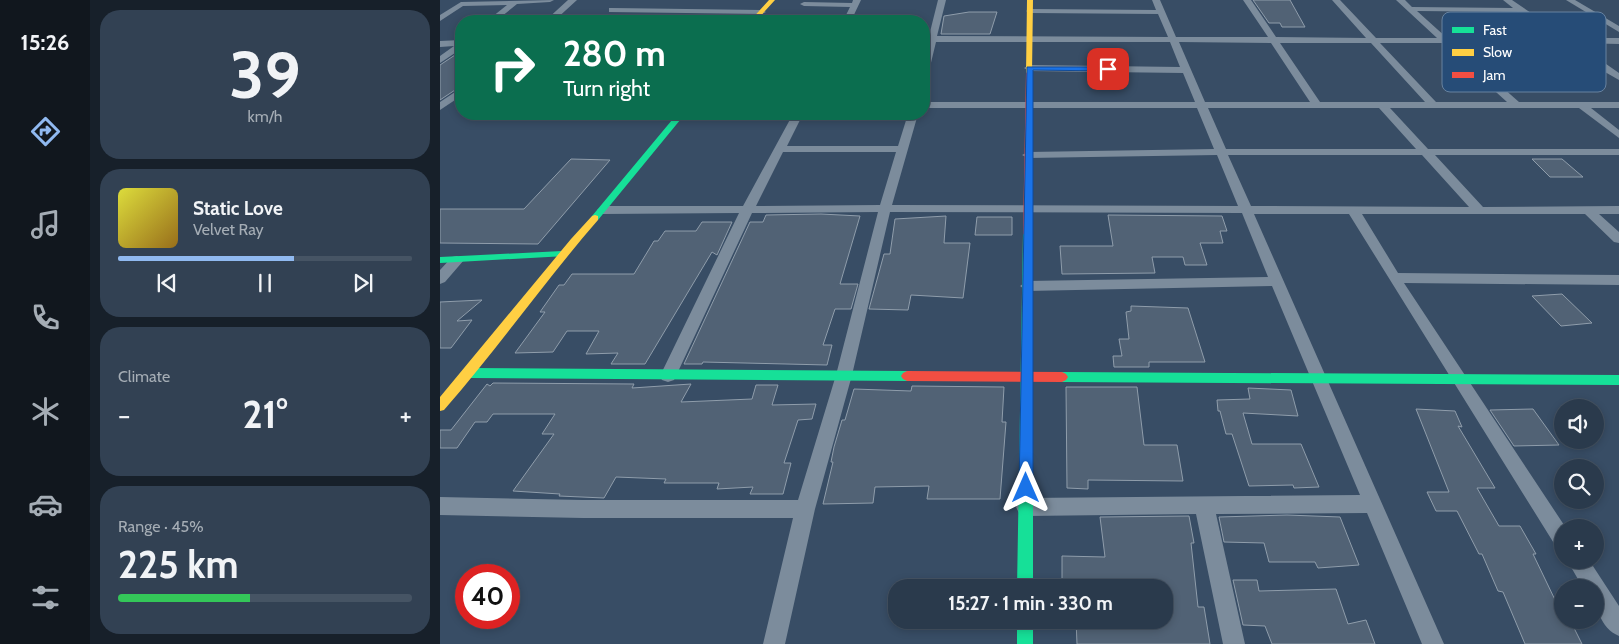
<!DOCTYPE html>
<meta charset="utf-8">
<style>
:root{--surface:#2a3a4c;--page:#324153;--text:#f1f3f6;--muted:#a5adb5;--line:#465464;--accent:#90b9f0}
body{margin:0;font-family:Cabin,sans-serif;background:var(--page);color:var(--text);height:100vh;display:flex;flex-direction:column;font-size:19px;white-space:nowrap}
*{box-sizing:border-box;margin:0}
p{font-size:16px;color:var(--muted)}
.icon{flex:none;width:28px;height:28px;fill:none;stroke:currentColor;stroke-width:2;stroke-linecap:round;stroke-linejoin:round}
.map{position:relative;flex:1;overflow:hidden}
.details{display:flex;flex-direction:column;gap:10px;padding:10px;background:#17202a;width:350px}
.details>*{flex:none}
.top-card{position:absolute;left:15px;top:15px;width:475px;height:105px;border-radius:20px;box-shadow:0 2px 8px #0003,0 0 0 1px var(--line);background:#0b6e4f;color:#fff;overflow:hidden}
.controls{position:absolute;left:1114px;top:399px;display:grid;gap:10px}
.controls a{display:grid;place-items:center;width:50px;height:50px;border-radius:50%;background:var(--surface);box-shadow:0 2px 8px #0003,0 0 0 1px var(--line);font-size:25px}
.speed{position:absolute;left:15px;top:564px;display:flex;gap:10px;font-size:25px;font-weight:700;text-align:center}
.speed>*{display:grid;place-content:center;width:65px;height:65px;border-radius:50%;background:var(--surface);box-shadow:0 2px 8px #0003,0 0 0 1px var(--line);line-height:1}
.speed .limit{border:8px solid #d22;background:#fff;color:#111}
.pin{position:absolute;display:grid;place-items:center;width:42px;height:42px;color:#fff;margin:-21px;border-radius:10px;box-shadow:0 2px 8px #0006}
.me{position:absolute;width:55px;margin:-28px;rotate:0deg;stroke-linejoin:round;filter:drop-shadow(0 0 4px #0008)}
.turn{display:flex;align-items:center;gap:18px;height:105px;padding:0 25px;font-size:22px}
.turn .icon{width:65px;height:65px;stroke-width:2.5}
.turn b{display:block;font-size:35px;line-height:42px}
.big{font-size:38px;font-weight:800;line-height:1.1}
.details .card{flex:1;display:flex;flex-direction:column;justify-content:center;gap:8px;min-width:0;padding:0 18px;border-radius:20px;background:var(--page)}
.details .dial{align-items:center;gap:0}
.dial b{font-size:65px;line-height:1}
.song{display:flex;align-items:center;gap:15px}
.cover{width:60px;height:60px;border-radius:8px;background:linear-gradient(135deg,hsl(60 70% 55%),hsl(40 70% 35%))}
.played{height:5px;border-radius:2px;background:linear-gradient(90deg,var(--accent) 60%,var(--line) 60%)}
.keys{display:flex;justify-content:space-around;direction:ltr}
.heat{display:flex;justify-content:space-between;align-items:center;font-size:28px;direction:ltr}
.charge{height:8px;border-radius:4px;background:linear-gradient(90deg,#34c759 45%,var(--line) 0)}
.trip{position:absolute;left:448px;top:579px;width:285px;height:50px;border-radius:20px;background:var(--surface);box-shadow:0 2px 8px #0003,0 0 0 1px var(--line);font-weight:800;line-height:50px;text-align:center}
main{display:flex;flex:1;min-height:0}
.dock{display:flex;flex-direction:column;width:90px;justify-content:space-around;align-items:center;background:#11171e;color:var(--muted)}
.dock .icon{width:35px;height:35px}
.dock .active{color:var(--accent)}
.dock b{font-size:22px;color:var(--text)}
.map>svg:first-child{display:block}
</style>
<main>
<nav class="dock">
<b>15:26</b>
<svg class="icon active" aria-label="directions" viewBox="0 0 24 24"><path d="M12 3l9 9-9 9-9-9zM9 14v-3h6M13 9l2 2-2 2"/></svg>
<svg class="icon" aria-label="music" viewBox="0 0 24 24"><path d="M9 18V5l10-2v13"/><circle cx="6" cy="18" r="3"/><circle cx="16" cy="16" r="3"/></svg>
<svg class="icon" aria-label="phone" viewBox="0 0 24 24"><path d="M5 4h4l2 5-3 2q2 4 5 5l2-3 5 2v4C11 20 4 13 5 4z"/></svg>
<svg class="icon" aria-label="climate" viewBox="0 0 24 24"><path d="M12 3v18M4 7l16 10M4 17L20 7"/></svg>
<svg class="icon" aria-label="car" viewBox="0 0 24 24"><path d="M5 17H2v-5l4-1 3-4h7l3 4 3 1v5h-3M9 17h6M6 11h13"/><circle cx="7" cy="17" r="2"/><circle cx="17" cy="17" r="2"/></svg>
<svg class="icon" aria-label="filters" viewBox="0 0 24 24"><path d="M4 7h16M4 17h16"/><circle cx="9" cy="7" r="2"/><circle cx="15" cy="17" r="2"/></svg>
</nav>
<section class="details">
<div class="card dial"><b>39</b><p>km/h</p></div>
<div class="card">
<div class="song"><i class="cover"></i><div><b>Static Love</b><p>Velvet Ray</p></div></div>
<div class="played"></div>
<div class="keys"><svg class="icon" aria-label="previous" viewBox="0 0 24 24"><path d="M18 5L8 12l10 7zM5 5v14"/></svg><svg class="icon" aria-label="pause" viewBox="0 0 24 24"><path d="M8 5v14M16 5v14"/></svg><svg class="icon" aria-label="next" viewBox="0 0 24 24"><path d="M6 5l10 7-10 7zM19 5v14"/></svg></div>
</div>
<div class="card"><p>Climate</p>
<div class="heat"><a>−</a><b class="big">21°</b><a>+</a></div>
</div>
<div class="card"><p>Range · 45%</p><b class="big">225 km</b><div class="charge"></div></div>
</section>
<div class="map">
<svg width="1179" height="644" viewBox="0 0 1179 644">
<rect width="100%" height="100%" fill="#384d65"/>
<!-- building -->
<path fill="#516275" stroke="#8f9dab" d="M813 0H850L865 27H842L840 23H829Z
M529 12H557L550 34H501L504 16Z
M21 51V86L0 100V65Z
M131 159 170 160 98 244 0 243V209H84Z
M1092 159H1122L1143 177H1110Z
M381 214 420 216 400 284H418L411 309H395L383 345H392L387 365 263 362 262 364H244L310 222H323L326 215Z
M668 215 782 216 787 231H780L783 243H760L767 265H745L743 257H712L715 273 622 274 620 246H673Z
M506 216 504 243H530L523 298 471 295 468 310 429 309 444 254H450L455 219Z
M537 217H572V235H535Z
M262 222H292L277 255 272 252 205 364H171L178 353 146 354 159 331H127L113 352 75 353 105 312H100L119 285H124L132 274H194L214 241H218L225 231H256Z
M1122 294 1152 323 1121 326 1092 296Z
M42 300 17 321 32 320 11 348H0V302Z
M691 306 748 308 765 362H709V367H674L673 356H682L679 339H689L686 312 691 311Z
M53 383 194 384 192 388 251 384 241 402 312 399 316 385H338L332 405 376 404 372 419 358 420 344 463H351L343 494H310L313 487 277 489 279 483H224L226 479 176 477 164 498 119 496 120 494 73 491 114 434H102L115 414H53L47 422H35L17 448H0V430H11L47 384 50 386Z
M472 386 564 387 562 422H566L560 499H487L489 486 435 487 433 503 383 504 393 462H391L394 447 402 420H405L414 389 471 391Z
M626 387H697L704 445H737L743 481 648 480V489L627 488Z
M808 388 851 390 858 416 803 413 812 444H861L879 487 854 488 853 485 809 486 792 434H786L780 411H778L777 400 810 399Z
M976 409 1015 411 1022 427 1018 426 1055 488H1037L1059 526H1080L1096 554H1093L1117 604 1122 605V620H1130L1142 644H1085L1063 592 1058 591 1042 554H1039L1017 511H996L987 492H1009Z
M1093 409 1119 445 1074 446 1050 410Z
M847 515 900 517 919 565 878 568 875 562H829L824 543 784 542 779 517Z
M749 516 754 543H751L758 607H764L770 644H637L636 620H724V585L622 582V556L665 557 660 517Z
M793 580H817L819 591 896 589 908 624 926 620 935 644H832L825 626 803 625Z"/>
<g fill="none" stroke-linecap="round" stroke-linejoin="round">
<!-- street -->
<path fill="#7c8c9c" fill-rule="evenodd" d="M114 0 110 2 77 4 56 21H47L67 5 23 6 0 21V15L21 2Z
M128 0H137L114 21H105Z
M413 0H421L411 21H403L410 7 364 6 360 4 364 2 412 3Z
M498 0H506L497 36 728 37 718 14 590 13 586 11 590 9 716 10 712 0H720L736 37H828L803 0H811L836 37 926 38 892 0H900L936 38H997L956 0H965L972 7 1073 8 1063 0H1072L1128 38H1179V44L1136 43 1179 73V80L1165 72 1046 73 1079 102H1179V108H1151L1179 130V138L1139 108H950L988 149H1179V155H995L1043 207 1179 206V214H1159L1179 232V243L1174 242 1145 214H922L958 273 1179 275V285L964 283 1126 528H1122V547L1115 545 909 214H814L1004 644H982L927 513 776 514 805 644H783L756 514 586 516 579 513 576 507 579 501 586 498 920 495 832 286 587 291 580 286 587 281 828 277 802 213 450 212 412 375 375 509 345 644H323L353 518H143L0 515V497L143 500H358L396 375 438 212 312 213 236 376 234 380 228 382 222 380 220 376 299 213 163 214 157 210 163 206H303L353 114H363L347 146H458L468 114H478L452 205 798 206 777 155 588 158 582 155 588 152 774 149 757 108H484V102H755L743 73 589 71 584 68 589 65 740 67 730 42H496L489 71 484 74V54L487 42 484 41V37L489 36ZM977 11 1080 12 1117 38H1007ZM739 42 831 43 870 102H765ZM840 43H931L985 102H880ZM940 43H1003L1030 69 1031 72 1035 73 1067 102H996ZM1013 43H1124L1157 66 1040 67ZM768 108H939L976 149H786ZM343 152H456L440 205 316 206ZM788 155H982L1029 207 811 206Z
M1126 0H1135L1179 26V32Z
M172 8 322 10 326 12 322 14 169 12V8Z
M21 40V49L0 63V56L14 46 0 47V41Z
M21 88V96L0 110V102Z
M17 256 24 260 5 282 0 284V270L12 257Z
M1127 560H1149L1179 606V636C1160 628 1155 606 1155 588H1143Z"/>
<!-- fast -->
<path fill="#16e098" fill-rule="evenodd" d="M237 114H245L158 220H152V216Z
M588 231 593 234V588H577L583 234Z
M122 251 126 252 127 254 126 256 0 263V257Z
M30 368 467 371 471 373 473 376 471 379 467 381 30 378 26 376 24 373 26 370Z
M622 372 1179 375V385L622 382 618 380 616 377 618 374Z
M577 620H593V644H577Z"/>
<!-- slow -->
<path fill="#ffcf43" fill-rule="evenodd" d="M329 0H335L316 21H310Z
M587 0H593L592 73 589 75 586 73Z
M155 215 158 216V220C105 281 58 348 4 410L0 411V397L131 239 152 216Z"/>
<!-- jam -->
<path fill="#f24e42" fill-rule="evenodd" d="M589 71 592 73 593 234 588 237 583 234 586 73Z
M467 371 622 372 626 374 628 377 626 380 622 382 467 381 463 379 461 376 463 373Z"/>
</g>
<!-- route -->
<path fill="#1a73e8" stroke="#114b97" d="M587 67H668L671 69 668 71 593 70V488L591 493 586 495 581 493 579 488Z"/>
<!-- legend -->
<rect x="1002" y="12" width="164" height="80" rx="8" fill="#264c77" stroke="#6782a0" stroke-width="1"/>
<rect x="1012" y="27" width="22" height="6" fill="#16e098"/>
<rect x="1012" y="49" width="22" height="7" fill="#ffcf43"/>
<rect x="1012" y="72" width="22" height="6" fill="#f24e42"/>
<g font-size="14" fill="#fff">
<text x="1043" y="35">Fast</text>
<text x="1043" y="57">Slow</text>
<text x="1043" y="80">Jam</text>
</g>
</svg>
<div class="controls">
<a><svg class="icon" aria-label="sound" viewBox="0 0 24 24"><path d="M4 9h4l5-4v14l-5-4H4zM17 9q2 3 0 6"/></svg></a>
<a><svg class="icon" aria-label="search" viewBox="0 0 24 24"><circle cx="10" cy="10" r="6"/><path d="M15 15l6 6"/></svg></a>
<a>+</a>
<a>−</a>
</div>
<div class="speed"><div class="limit">40</div></div>
<div class="pin" style="left:668px;top:69px;background:#d93025"><svg class="icon" aria-label="arrive" viewBox="0 0 24 24"><path d="M6 21V4h12l-3 4 3 4H6"/></svg></div>
<svg class="me" style="left:586px;top:488px" viewBox="-20 -20 40 40"><path d="M0-17L14 15 0 8-14 15z" fill="#1a73e8" stroke="#fff" stroke-width="4"/></svg>
<div class="trip">15:27 · 1 min · 330 m</div>
<div class="top-card">
<div class="turn"><svg class="icon" aria-label="right" viewBox="0 0 24 24"><path d="M7 20v-9h11M14 6l5 5-5 5"/></svg><div><b>280 m</b>Turn right</div></div>
</div>
</div>
</main>
